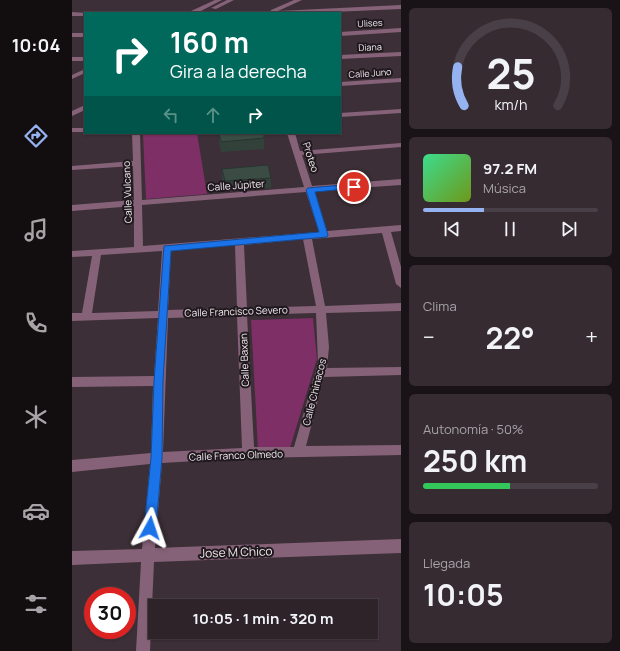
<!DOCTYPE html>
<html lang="es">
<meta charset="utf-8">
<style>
:root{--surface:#2d2329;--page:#352b31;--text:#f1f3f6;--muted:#a7a4a8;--line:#484046;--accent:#95b2f1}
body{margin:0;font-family:Manrope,sans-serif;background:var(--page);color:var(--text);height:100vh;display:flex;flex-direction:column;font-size:15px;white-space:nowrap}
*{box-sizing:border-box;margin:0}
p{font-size:13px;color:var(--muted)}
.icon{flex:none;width:22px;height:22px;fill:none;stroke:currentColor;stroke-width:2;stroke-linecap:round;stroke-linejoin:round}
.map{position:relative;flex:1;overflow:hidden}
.side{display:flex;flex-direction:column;gap:8px;padding:8px;background:#191317;width:219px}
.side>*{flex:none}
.hud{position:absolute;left:12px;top:12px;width:257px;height:122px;border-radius:0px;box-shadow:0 1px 3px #0004,0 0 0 1px var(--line);background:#00695c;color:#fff;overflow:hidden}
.speed{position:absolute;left:12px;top:587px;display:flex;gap:8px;font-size:20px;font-weight:700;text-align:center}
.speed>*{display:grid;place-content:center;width:52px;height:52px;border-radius:50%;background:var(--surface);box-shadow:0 1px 3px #0004,0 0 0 1px var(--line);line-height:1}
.speed .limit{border:6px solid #d22;background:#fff;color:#111}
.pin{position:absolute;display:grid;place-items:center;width:34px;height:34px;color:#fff;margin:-17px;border:2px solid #fff;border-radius:50%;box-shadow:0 1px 4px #0007}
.me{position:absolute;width:44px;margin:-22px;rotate:5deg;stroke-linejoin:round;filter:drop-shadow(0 0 3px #0008)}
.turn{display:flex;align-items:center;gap:14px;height:84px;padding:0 20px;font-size:18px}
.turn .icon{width:52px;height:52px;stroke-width:2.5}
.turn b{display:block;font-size:28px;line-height:34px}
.lanes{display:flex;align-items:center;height:38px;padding:0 20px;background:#0003;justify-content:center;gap:20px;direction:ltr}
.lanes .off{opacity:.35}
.big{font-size:30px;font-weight:700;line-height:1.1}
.side .widget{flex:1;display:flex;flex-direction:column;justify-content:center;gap:6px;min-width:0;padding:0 14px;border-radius:6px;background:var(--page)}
.side .dial{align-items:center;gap:0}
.dial svg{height:104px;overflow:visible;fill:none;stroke:var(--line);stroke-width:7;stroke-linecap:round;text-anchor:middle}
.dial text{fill:var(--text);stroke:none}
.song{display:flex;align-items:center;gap:12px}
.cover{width:48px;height:48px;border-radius:6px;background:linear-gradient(135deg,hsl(150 70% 55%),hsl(80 70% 35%))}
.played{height:4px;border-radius:2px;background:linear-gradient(90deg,var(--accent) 35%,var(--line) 35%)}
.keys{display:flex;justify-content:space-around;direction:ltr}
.heat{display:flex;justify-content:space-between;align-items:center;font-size:22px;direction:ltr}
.charge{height:6px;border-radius:3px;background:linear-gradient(90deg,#34c759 50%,var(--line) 0)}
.trip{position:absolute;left:76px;top:599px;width:230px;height:40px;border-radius:0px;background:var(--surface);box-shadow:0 1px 3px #0004,0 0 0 1px var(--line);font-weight:700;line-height:40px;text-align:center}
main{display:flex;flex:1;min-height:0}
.tabs{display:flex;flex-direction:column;width:72px;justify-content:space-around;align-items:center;background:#120e10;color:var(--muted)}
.tabs .icon{width:28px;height:28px}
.tabs .selected{color:var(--accent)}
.tabs b{font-size:18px;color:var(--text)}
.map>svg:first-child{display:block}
</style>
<main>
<nav class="tabs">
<b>10:04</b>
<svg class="icon selected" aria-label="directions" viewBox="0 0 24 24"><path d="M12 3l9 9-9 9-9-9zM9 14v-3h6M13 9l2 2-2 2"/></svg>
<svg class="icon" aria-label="music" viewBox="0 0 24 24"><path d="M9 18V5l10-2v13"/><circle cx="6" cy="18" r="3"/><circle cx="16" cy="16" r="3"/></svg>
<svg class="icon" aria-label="phone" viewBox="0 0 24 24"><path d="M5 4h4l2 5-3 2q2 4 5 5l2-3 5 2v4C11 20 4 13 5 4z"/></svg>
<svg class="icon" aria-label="climate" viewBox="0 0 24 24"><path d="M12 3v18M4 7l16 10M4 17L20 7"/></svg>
<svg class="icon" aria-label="car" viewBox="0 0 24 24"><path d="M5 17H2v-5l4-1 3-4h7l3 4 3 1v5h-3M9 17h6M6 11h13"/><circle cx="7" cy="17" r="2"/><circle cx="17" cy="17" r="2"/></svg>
<svg class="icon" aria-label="filters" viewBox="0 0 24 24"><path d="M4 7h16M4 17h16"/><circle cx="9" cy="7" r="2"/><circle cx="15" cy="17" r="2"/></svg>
</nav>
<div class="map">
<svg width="329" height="651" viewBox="0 0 329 651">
<rect width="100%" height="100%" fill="#3c2f37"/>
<!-- green -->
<path fill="#7d2f66" d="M94 133H125L135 194 74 199 71 135Z
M241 318 245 359 218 448 186 450 179 320Z"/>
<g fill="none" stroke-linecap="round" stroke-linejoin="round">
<!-- minor -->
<path fill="#866279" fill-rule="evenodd" d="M143 0H150L125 13H74L77 11H119Z
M155 0H162L144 9 139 8Z
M222 0H230L206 11 329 5V9L237 13H198L199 10Z
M0 12 15 13H13V16H0Z
M329 28V32L268 36V32Z
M0 33H13V37H0Z
M329 52V56L268 59V55Z
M0 57H13V61H0Z
M13 69V73L0 79V75Z
M329 78V82L268 86V82Z
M13 105V110L0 116V111Z
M329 109V113L268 117V113Z
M0 128H13V132H0Z
M60 133H68L70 200 232 187 215 133H223L228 151 329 143V147L230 155 240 186 329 179V185L242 191 255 231 329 225V231L319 232 329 267V288L324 284 310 233 240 239 253 306 329 303V311L254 313 257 347 255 368 329 367V375L252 377 234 446 329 445V455L176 458 90 463 83 548 329 539V553L82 562 78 651H64L69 562 0 565V551L70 549 78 464 0 472V460L79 453 81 386 0 387V377L82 376 86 318 0 321V313H10L20 256 0 257V251L62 247V206L0 211V205L62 200 61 166 0 170V166L61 161ZM234 192 247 232 71 246 70 205ZM231 239 244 306 175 308 172 245ZM163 245 165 308 96 310 99 251ZM90 251 86 311 20 313 29 255ZM244 313 246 363 222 447H182L175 315ZM165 316 170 448 91 452 96 318Z"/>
</g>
<!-- wall -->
<path fill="#33413b" d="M147 133 192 138V149L149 152 147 143Z
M150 169 199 178V188L153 191 150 179Z"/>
<!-- building -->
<path fill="#3b4c45" stroke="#293530" d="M147 133H192V138L149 142Z
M196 165 199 178 153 181 150 169Z"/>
<!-- route -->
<path fill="#1a73e8" stroke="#114b97" d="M282 184 284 185V188L243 192 256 235 255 237 99 251 91 381 90 458 84 528 82 532 78 533 74 532 72 528 79 458 82 381 92 246 247 232 234 190 236 188Z"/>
<g text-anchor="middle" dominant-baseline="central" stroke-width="4" stroke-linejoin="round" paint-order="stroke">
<!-- far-street labels -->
<g font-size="9" fill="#f2e9ef" stroke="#1f191d">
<text transform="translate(298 23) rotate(-3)">Ulises</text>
<text transform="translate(298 47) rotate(-3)">Diana</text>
<text transform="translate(298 73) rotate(-4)">Calle Juno</text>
</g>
<!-- street labels -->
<g font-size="10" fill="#f2e9ef" stroke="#1f191d">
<text transform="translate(239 157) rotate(72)">Proteo</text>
<text transform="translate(164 185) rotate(-4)">Calle Júpiter</text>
<text transform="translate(55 192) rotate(-92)">Calle Vulcano</text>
<text transform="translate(164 311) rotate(-2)">Calle Francisco Severo</text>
<text transform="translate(172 360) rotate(-92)">Calle Baxan</text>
<text transform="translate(242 392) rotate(-76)">Calle Chinacos</text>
<text transform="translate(164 455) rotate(-2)">Calle Franco Olmedo</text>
</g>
<!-- near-street labels -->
<g font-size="12" fill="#f2e9ef" stroke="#1f191d">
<text transform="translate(164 552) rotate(-2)">Jose M Chico</text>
</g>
</g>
</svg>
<div class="speed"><div class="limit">30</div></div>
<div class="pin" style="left:282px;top:187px;background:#d93025"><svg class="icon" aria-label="arrive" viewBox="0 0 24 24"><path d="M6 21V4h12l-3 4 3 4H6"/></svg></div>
<svg class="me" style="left:78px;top:528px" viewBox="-20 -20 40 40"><path d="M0-17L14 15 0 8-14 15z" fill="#1a73e8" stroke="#fff" stroke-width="4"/></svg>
<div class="trip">10:05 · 1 min · 320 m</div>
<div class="hud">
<div class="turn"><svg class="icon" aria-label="right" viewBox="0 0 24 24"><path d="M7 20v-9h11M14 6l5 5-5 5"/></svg><div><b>160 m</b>Gira a la derecha</div></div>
<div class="lanes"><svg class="icon off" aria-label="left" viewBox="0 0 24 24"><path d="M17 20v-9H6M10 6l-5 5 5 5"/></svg><svg class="icon off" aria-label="ahead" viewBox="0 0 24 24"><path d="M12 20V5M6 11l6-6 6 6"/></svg><svg class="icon" aria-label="right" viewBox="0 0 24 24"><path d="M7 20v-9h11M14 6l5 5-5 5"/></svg></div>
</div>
</div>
<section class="side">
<div class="widget dial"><svg viewBox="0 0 100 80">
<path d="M14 69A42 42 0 1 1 86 69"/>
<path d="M14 69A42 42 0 0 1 9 39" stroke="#95b2f1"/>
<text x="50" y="56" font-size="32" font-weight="700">25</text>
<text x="50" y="72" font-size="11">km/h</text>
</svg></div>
<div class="widget">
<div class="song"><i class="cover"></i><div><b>97.2 FM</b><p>Música</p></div></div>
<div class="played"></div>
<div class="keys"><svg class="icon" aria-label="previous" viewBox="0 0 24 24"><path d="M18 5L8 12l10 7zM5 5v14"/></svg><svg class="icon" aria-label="pause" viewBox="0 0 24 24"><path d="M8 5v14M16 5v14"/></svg><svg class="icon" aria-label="next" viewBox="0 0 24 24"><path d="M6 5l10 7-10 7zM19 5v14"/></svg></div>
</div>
<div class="widget"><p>Clima</p>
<div class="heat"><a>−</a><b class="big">22°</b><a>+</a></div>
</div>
<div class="widget"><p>Autonomía · 50%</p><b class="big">250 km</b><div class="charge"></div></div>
<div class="widget"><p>Llegada</p><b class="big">10:05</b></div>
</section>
</main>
